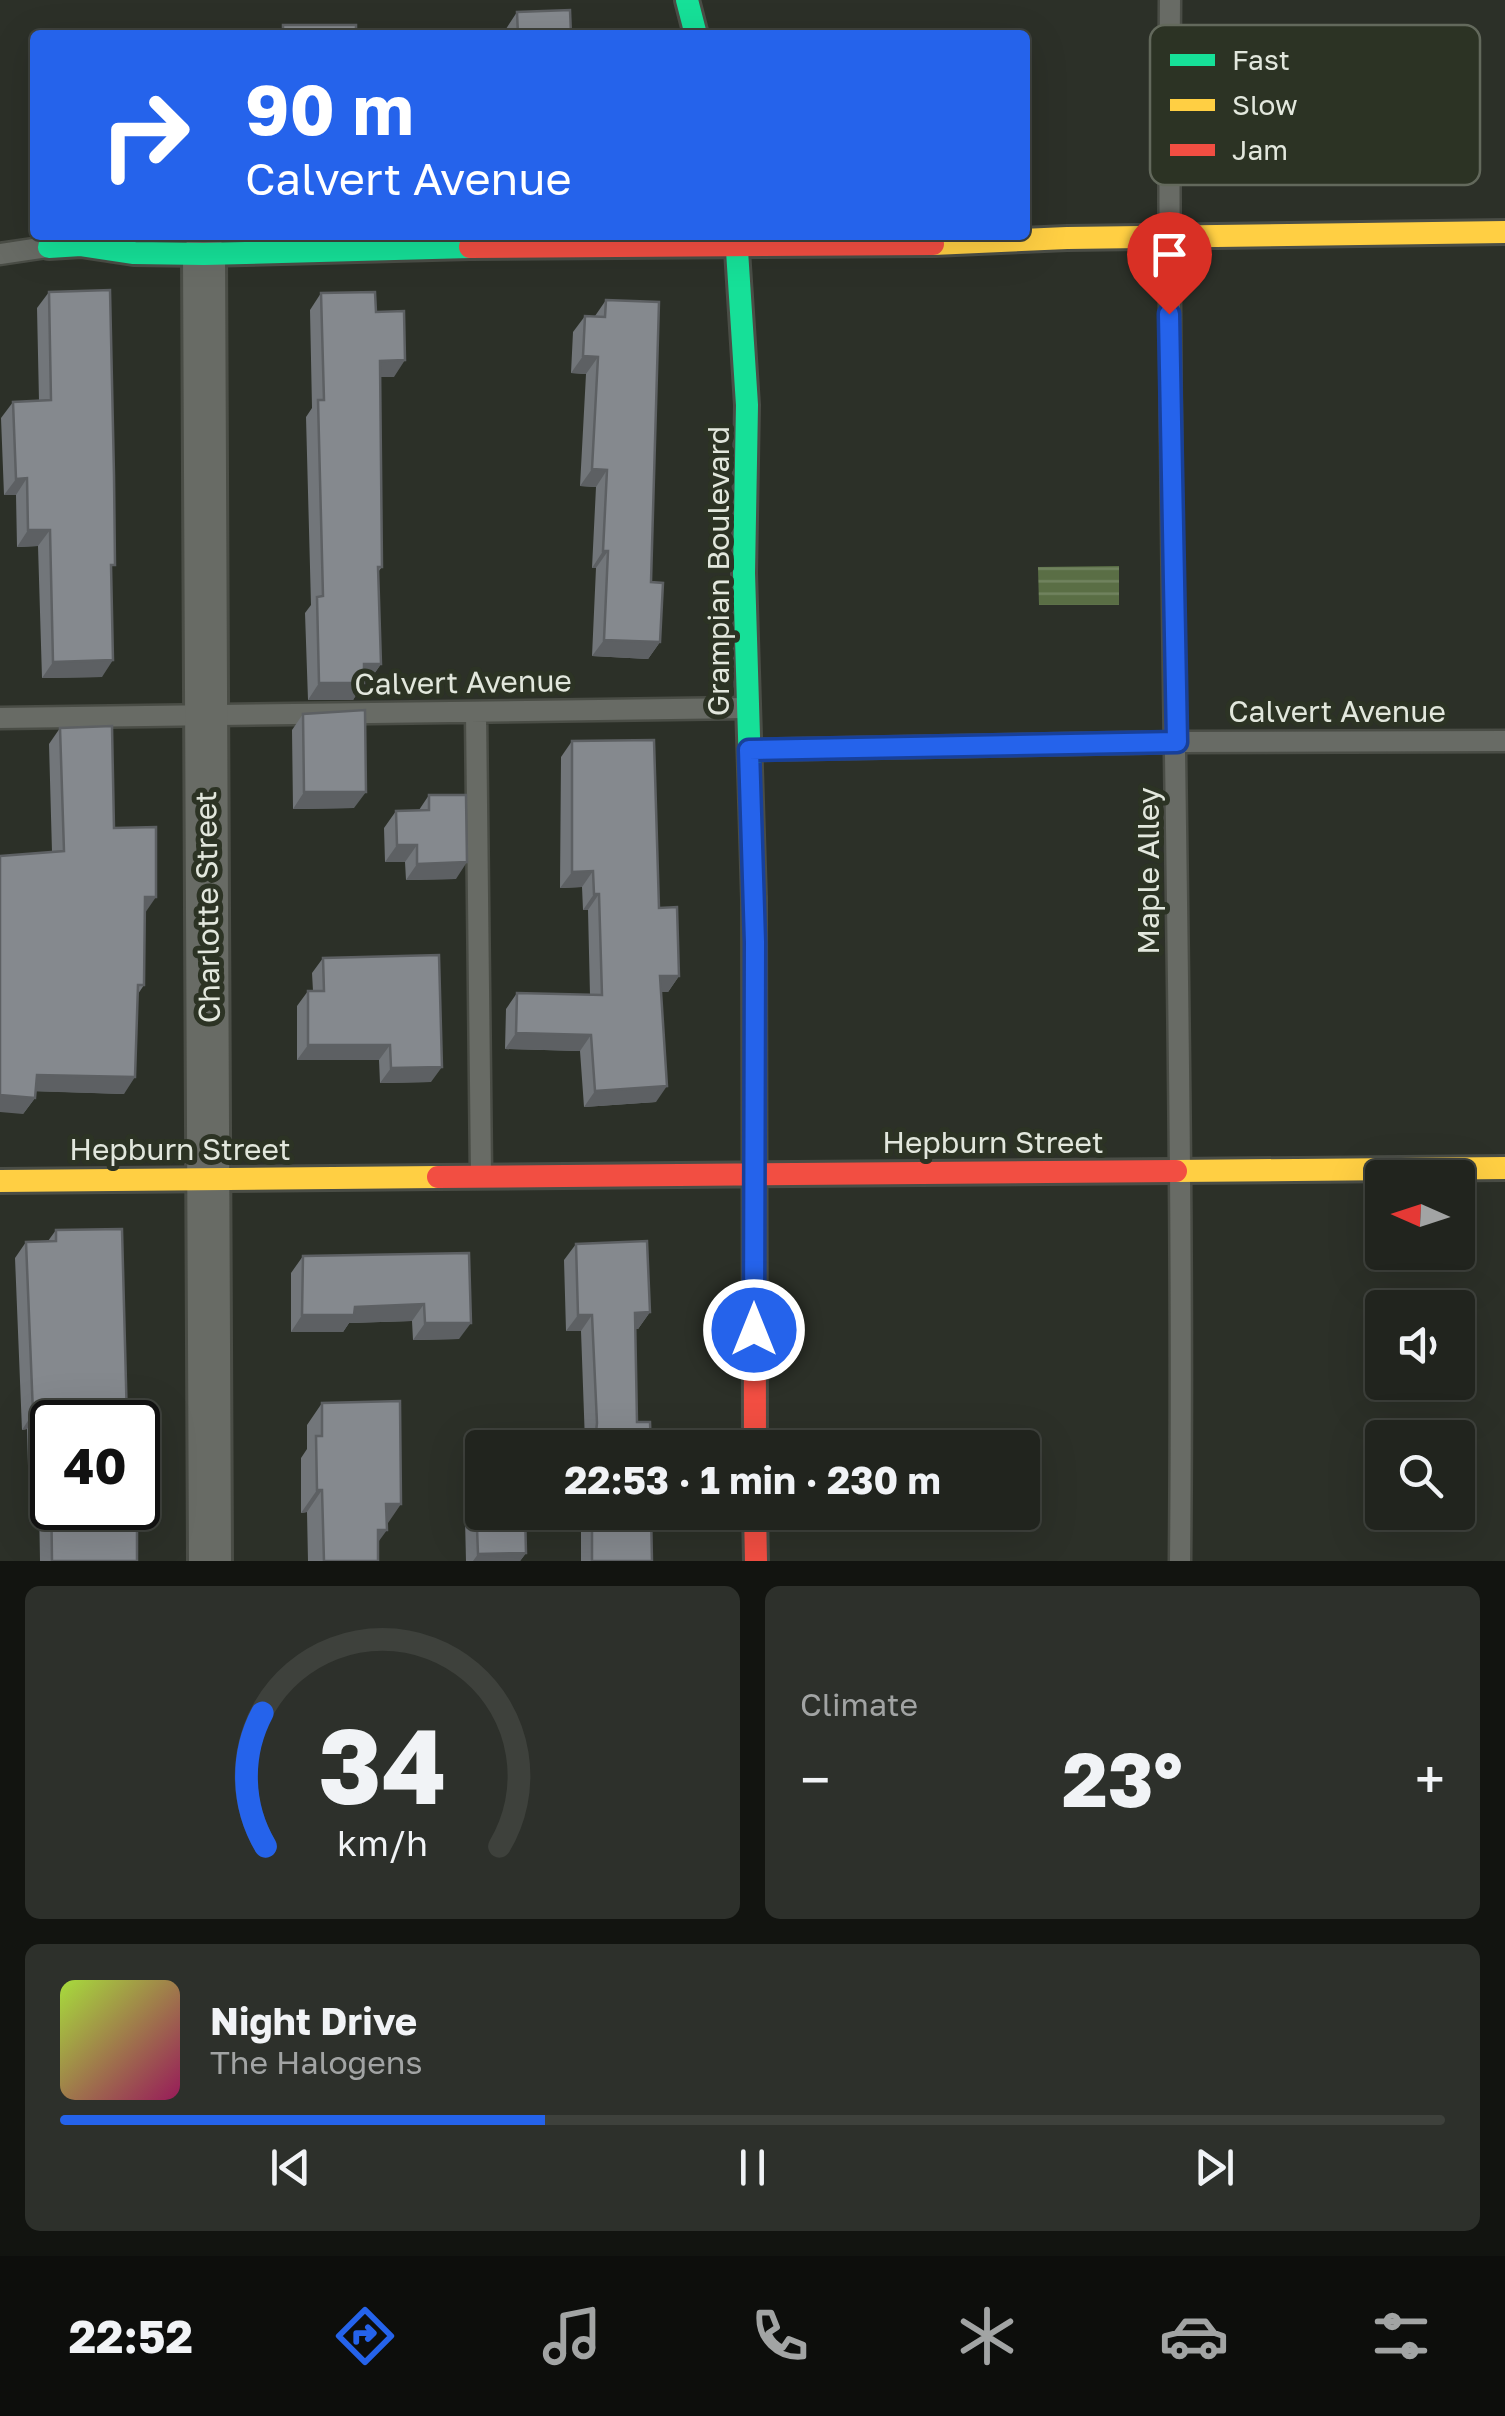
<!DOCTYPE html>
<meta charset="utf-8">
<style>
:root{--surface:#21241e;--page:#2d302b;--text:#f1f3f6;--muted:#a2a4a4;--line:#3e413c;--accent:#2563eb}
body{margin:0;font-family:"Golos Text",sans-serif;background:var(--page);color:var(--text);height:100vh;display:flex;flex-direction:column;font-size:38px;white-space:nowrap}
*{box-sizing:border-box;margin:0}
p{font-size:32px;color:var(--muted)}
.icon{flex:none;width:55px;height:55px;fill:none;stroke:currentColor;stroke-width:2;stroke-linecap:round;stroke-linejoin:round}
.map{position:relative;height:1561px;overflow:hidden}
.panel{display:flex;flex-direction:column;gap:25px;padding:25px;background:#121410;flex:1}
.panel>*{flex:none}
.banner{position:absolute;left:30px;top:30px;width:1000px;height:210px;border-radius:10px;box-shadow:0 10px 40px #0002,0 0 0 2px var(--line);background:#2563eb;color:#fff;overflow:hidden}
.needle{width:65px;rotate:273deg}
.fabs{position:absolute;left:1365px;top:1160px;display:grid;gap:20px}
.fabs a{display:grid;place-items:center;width:110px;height:110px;border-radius:10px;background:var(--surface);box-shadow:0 10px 40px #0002,0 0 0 2px var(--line);font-size:50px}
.speed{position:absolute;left:30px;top:1400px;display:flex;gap:20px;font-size:50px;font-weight:700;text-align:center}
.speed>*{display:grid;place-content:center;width:130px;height:130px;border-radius:50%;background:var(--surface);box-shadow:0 10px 40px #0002,0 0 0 2px var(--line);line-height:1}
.speed .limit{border:5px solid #111;border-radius:15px;background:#fff;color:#111}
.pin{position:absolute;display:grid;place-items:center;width:85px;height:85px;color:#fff;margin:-102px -42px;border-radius:50% 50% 50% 0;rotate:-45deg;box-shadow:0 0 10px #0007}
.pin .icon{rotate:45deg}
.me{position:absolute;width:110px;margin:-55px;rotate:0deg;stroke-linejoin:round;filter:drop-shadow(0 0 8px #0008)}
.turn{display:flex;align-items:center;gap:35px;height:210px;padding:0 50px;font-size:45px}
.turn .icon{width:130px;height:130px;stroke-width:2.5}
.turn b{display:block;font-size:70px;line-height:85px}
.big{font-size:75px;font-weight:700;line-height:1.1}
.panel .widget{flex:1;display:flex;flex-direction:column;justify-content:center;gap:15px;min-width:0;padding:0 35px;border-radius:15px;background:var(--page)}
.panel .dial{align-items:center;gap:0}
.dial svg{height:260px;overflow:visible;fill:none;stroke:var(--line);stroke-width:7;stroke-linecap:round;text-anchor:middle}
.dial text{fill:var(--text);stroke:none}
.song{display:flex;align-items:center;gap:30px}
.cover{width:120px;height:120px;border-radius:15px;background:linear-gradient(135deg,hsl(80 70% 55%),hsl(330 70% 35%))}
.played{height:10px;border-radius:5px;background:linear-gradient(90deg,var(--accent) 35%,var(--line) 35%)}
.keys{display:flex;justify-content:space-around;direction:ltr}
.heat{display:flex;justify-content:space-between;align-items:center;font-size:55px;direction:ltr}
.panel .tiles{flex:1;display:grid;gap:25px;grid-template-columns:1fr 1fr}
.widget:last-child{grid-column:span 2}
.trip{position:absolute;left:465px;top:1430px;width:575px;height:100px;border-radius:10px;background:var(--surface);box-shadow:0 10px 40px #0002,0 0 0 2px var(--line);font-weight:700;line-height:100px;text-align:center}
.tabs{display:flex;height:160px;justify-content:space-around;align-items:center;background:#0d0e0c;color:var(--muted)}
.tabs .icon{width:70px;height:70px}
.tabs .current{color:var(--accent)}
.tabs b{font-size:45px;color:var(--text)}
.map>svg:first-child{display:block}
</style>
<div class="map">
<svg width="1505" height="1561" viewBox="0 0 1505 1561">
<defs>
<pattern id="water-rules" width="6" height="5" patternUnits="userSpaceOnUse" patternTransform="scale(2.5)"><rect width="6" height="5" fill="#5a6e45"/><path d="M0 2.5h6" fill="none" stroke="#71835f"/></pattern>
</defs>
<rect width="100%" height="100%" fill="#2c3028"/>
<!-- water -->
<path fill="url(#water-rules)" d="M1119 566V605H1039L1038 567Z"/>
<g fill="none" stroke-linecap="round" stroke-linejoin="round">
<!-- lane casing -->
<g stroke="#4a4d46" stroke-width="25">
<path id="lane" d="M1170 0C1166 520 1185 1041 1180 1561
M0 254 47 247
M476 712 481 1174
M0 718 745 708
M752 750 1177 742 1505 741"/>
</g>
<!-- street casing -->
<g stroke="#4a4d46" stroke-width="48">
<path id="street" d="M204 254 210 1561"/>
</g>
<!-- fast casing -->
<g stroke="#4a4d46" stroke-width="28">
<path id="fast" d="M687 0 696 35
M736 235 747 405 744 573 754 900
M49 247 81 245 134 253 204 254 470 247"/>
</g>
<!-- slow casing -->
<g stroke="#4a4d46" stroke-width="28">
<path id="slow" d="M933 244 1067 238 1505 232
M1176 1171 1505 1168
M0 1181 438 1177"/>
</g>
<!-- jam casing -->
<g stroke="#4a4d46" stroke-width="28">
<path id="jam" d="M470 247 933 244
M754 900 755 1448
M438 1177 1176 1171
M755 1512 756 1561"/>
</g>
<!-- lane -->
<use href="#lane" stroke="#686b65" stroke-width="20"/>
<!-- street -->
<use href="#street" stroke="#686b65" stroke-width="42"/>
<!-- fast -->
<use href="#fast" stroke="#16e098" stroke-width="22"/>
<!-- slow -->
<use href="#slow" stroke="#ffcf43" stroke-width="22"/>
<!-- jam -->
<use href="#jam" stroke="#f24e42" stroke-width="22"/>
</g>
<!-- wall -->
<path fill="#72767a" d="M517 12 518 35H502Z
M49 292 111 570 102 677 42 678 38 546 17 547 16 495H4L1 418 13 402 39 401 37 308Z
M321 293 376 312 394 377H380L382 567 378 572 381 664 369 681H364L353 700H308L305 613 311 605 306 417 312 408 310 310Z
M606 300 660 642 648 659 592 656 596 568H592L596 487 580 486 586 374 571 373 573 332 585 316H595Z
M303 714 354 808 293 809 292 730Z
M60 728 114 828 145 913 144 985 138 994 124 1094 35 1091V1098L23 1114 52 852 49 744Z
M572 741 659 908 679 976 668 992H661L656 1102 584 1107 580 1051 505 1049 506 1009 517 993 590 995 588 910H583L582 887 560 888 561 757Z
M429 795 456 879 406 880 405 862H385L384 828 396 811 419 810Z
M323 958 431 1082 380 1083 379 1060H297V1006L308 991H313L312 973Z
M56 1230 52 1422 137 1561H40L39 1503H29L27 1429 22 1430 15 1258 26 1242 48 1241Z
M576 1244 650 1312 638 1329H635L637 1422 651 1448H568L572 1442H585L581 1331H566L564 1260Z
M469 1253 459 1339 413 1340 412 1321 349 1323 343 1332H291V1273L303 1256Z
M322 1403 387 1525 378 1542V1561H308L307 1512 301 1513V1458L307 1449V1425Z
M476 1502 526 1553 520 1561H466L465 1519Z
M581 1512H651L652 1561H581Z"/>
<!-- shaded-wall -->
<path fill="#5d6063" d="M583 356 598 357 586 374 571 373Z
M405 360 394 377H369L380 361Z
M592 469 607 470 596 487 580 486Z
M27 478 16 495H4L16 479Z
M28 530H50L38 546 17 547Z
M603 551H608L596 568H592Z
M604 640 660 642 648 659 592 656Z
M113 660 102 677 42 678 53 662Z
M364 664H381L369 681H352Z
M319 683H364L353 700H308Z
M304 792H366L354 808 293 809Z
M397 845H417L405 862H385Z
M467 862 456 879 406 880 417 864Z
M593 871 582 887 560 888 572 872Z
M594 894H599L588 910H583Z
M145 897H156L145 913Z
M660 976H679L668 992H649Z
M516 1033 591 1035 580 1051 505 1049Z
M308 1045H390L379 1060H297Z
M442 1067 431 1082 380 1083 391 1068Z
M37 1075 135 1077 124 1094 25 1091Z
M667 1086 656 1102 584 1107 595 1091Z
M0 1095 35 1098 23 1114 0 1112Z
M424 1304 412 1321 349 1323 343 1332H291L302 1315 355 1307Z
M650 1312 638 1329H623L635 1313Z
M578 1315H592L581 1331H566Z
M425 1323H471L459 1339 413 1340Z
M33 1413H38L27 1429 22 1430Z
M51 1486 39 1503H29L41 1487Z
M317 1490H322L307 1512 301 1513Z
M386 1504H401L386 1526Z
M378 1530H387L371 1552Z
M526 1553 520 1561H473L478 1554Z"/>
<!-- building -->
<path fill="#85898e" stroke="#5d6063" stroke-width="2.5" d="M570 10 571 35H518L517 12Z
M283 25H356V35H283Z
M110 290 114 475 115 565H111L113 660 53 662 50 530H28L27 478 16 479 13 402 51 400 49 292Z
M375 292 376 312 404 311 405 360 380 361 382 567H378L381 664H364V683H319L317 597 323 596 318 400H324L321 293Z
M606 300 659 302 651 582 663 583 660 642 604 640 608 551H603L607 470 592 469 598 357 583 356 585 316 605 317Z
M365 710 366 792H304L303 714Z
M112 726 114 828 156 827V897H145L144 985H138L135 1077 37 1075 35 1098 0 1095V856L64 851 60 728Z
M654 740 659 908 677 907 679 976H660L667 1086 595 1091 591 1035 516 1033 517 993 602 995 599 894H594L593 871 572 872V741Z
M429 795H466L467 862 417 864V845H397L396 811 429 810Z
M439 955 442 1067 391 1068 390 1045H308V991H324L323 958Z
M122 1229 127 1422H52V1508H137V1561H52L51 1486 41 1487 38 1413H33L26 1242 56 1241V1230Z
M647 1241 650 1312 635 1313 637 1422H650L651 1448H572V1442H595L597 1423 592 1315H578L576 1244Z
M469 1253 471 1323H425L424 1304 355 1307 354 1315H302L303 1256Z
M400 1401 401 1504H386L387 1530H378V1561H324L322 1490H317L316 1436H322V1403Z
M476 1502H482V1512H525L526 1553 478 1554Z
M592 1512H651L652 1561H592Z"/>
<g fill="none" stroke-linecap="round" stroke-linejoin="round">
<!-- route casing -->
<g stroke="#184099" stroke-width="25">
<path id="route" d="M754 1330 755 942 749 750 1177 742 1169 314"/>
</g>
<!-- route -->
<use href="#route" stroke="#2563eb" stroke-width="18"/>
</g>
<g text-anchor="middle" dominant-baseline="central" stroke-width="10" stroke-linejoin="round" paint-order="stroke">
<!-- street labels -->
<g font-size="30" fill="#e2e7dd" stroke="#2c3324">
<text transform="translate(718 571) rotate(-90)">Grampian Boulevard</text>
<text transform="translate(463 682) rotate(-1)">Calvert Avenue</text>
<text x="1337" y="711">Calvert Avenue</text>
<text transform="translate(1148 871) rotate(-90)">Maple Alley</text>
<text transform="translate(207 907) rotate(-91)">Charlotte Street</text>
<text x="993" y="1142">Hepburn Street</text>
<text x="180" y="1149">Hepburn Street</text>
</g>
</g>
<!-- legend -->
<rect x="1150" y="25" width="330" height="160" rx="15" fill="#2c3324" stroke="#63695c" stroke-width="2.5"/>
<rect x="1170" y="54" width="45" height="12" fill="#16e098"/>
<rect x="1170" y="99" width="45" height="12" fill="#ffcf43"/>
<rect x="1170" y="144" width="45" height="12" fill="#f24e42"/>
<g font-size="28" fill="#e2e7dd">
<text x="1232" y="70">Fast</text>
<text x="1232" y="115">Slow</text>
<text x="1232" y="160">Jam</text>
</g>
</svg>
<div class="fabs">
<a><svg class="needle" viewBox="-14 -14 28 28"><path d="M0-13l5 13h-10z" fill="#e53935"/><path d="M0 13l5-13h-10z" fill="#a2a4a4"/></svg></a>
<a><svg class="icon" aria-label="sound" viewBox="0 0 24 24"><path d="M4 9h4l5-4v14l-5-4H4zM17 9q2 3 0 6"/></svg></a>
<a><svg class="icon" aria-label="search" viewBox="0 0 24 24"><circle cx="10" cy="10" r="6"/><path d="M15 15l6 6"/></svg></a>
</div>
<div class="speed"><div class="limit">40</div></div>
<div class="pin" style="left:1169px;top:314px;background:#d93025"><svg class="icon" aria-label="arrive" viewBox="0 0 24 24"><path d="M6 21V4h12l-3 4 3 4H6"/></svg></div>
<svg class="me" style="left:754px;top:1330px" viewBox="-20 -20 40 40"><circle r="17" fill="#2563eb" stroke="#fff" stroke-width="3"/><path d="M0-11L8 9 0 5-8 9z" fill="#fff"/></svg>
<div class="trip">22:53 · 1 min · 230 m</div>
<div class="banner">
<div class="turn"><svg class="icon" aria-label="right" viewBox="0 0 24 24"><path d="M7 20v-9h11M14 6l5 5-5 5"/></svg><div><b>90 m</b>Calvert Avenue</div></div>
</div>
</div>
<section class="panel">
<div class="tiles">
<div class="widget dial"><svg viewBox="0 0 100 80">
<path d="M14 69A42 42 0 1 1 86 69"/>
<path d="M14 69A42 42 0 0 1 13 28" stroke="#2563eb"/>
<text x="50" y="56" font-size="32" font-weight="700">34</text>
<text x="50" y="72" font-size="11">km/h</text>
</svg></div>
<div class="widget"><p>Climate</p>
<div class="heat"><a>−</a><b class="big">23°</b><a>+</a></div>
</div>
<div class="widget">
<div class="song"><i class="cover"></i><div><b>Night Drive</b><p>The Halogens</p></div></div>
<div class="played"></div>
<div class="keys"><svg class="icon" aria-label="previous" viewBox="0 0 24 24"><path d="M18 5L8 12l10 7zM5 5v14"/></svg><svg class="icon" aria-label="pause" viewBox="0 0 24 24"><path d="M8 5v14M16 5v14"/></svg><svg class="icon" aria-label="next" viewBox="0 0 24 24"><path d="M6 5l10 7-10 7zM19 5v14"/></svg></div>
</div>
</div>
</section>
<nav class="tabs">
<b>22:52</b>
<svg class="icon current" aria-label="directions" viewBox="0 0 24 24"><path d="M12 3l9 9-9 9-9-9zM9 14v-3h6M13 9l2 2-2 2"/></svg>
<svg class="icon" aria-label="music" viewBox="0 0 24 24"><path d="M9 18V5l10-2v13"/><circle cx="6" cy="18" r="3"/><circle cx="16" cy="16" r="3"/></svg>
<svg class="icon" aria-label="phone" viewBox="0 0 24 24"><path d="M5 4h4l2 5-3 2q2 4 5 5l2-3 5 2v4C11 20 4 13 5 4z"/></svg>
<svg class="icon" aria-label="climate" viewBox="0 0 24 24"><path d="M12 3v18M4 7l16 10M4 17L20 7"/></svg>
<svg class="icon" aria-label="car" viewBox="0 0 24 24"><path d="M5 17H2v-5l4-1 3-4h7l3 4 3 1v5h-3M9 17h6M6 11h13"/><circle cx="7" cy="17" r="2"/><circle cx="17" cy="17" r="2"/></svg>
<svg class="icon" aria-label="filters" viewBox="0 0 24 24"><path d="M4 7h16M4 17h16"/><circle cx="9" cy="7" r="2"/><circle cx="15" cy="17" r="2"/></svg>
</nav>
